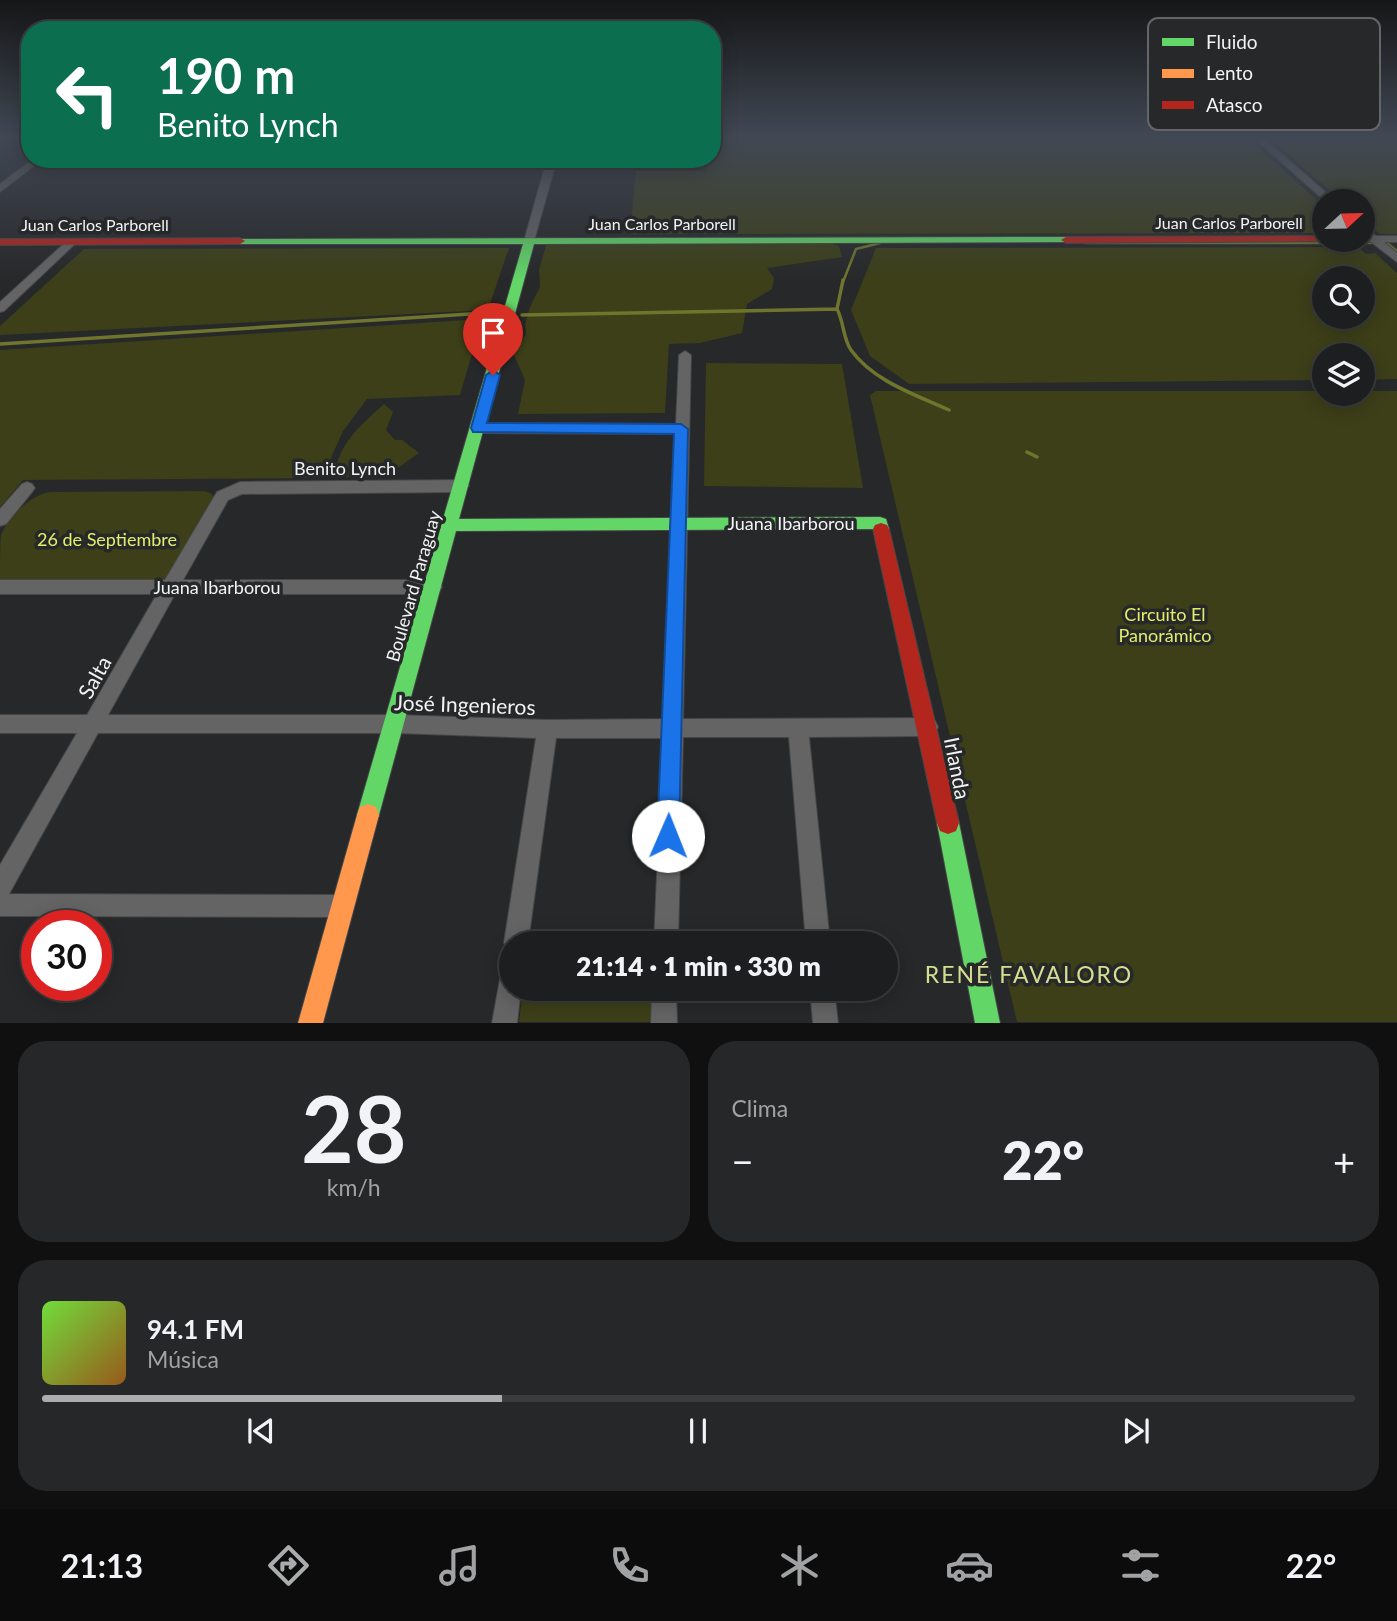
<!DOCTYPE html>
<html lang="es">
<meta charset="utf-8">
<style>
:root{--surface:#1d1e1f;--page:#252728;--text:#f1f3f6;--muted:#a0a2a4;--line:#3b3c3d;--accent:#aaacad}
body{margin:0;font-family:Lato,sans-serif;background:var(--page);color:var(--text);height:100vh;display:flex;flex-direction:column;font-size:26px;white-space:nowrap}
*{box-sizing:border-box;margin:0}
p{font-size:23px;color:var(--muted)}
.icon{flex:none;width:38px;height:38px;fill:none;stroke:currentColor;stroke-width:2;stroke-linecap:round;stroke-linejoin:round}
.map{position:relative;height:1023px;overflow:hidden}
.drawer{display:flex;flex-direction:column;gap:18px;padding:18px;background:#101011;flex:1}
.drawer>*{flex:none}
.banner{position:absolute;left:21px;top:21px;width:700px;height:147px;border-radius:28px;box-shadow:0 4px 18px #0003,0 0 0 2px var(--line);background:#0b6e4f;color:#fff;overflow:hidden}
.needle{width:46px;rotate:68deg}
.buttons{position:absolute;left:1312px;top:189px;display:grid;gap:14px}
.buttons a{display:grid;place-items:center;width:63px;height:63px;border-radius:50%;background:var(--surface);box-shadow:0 4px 18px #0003,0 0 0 2px var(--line);font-size:35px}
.speed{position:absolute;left:21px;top:910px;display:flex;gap:14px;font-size:35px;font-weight:700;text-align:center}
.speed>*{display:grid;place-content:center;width:91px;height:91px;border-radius:50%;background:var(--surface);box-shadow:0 4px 18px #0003,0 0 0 2px var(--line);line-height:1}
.speed .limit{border:10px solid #d22;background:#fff;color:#111}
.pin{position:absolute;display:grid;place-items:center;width:60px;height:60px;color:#fff;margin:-72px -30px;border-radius:50% 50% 50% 0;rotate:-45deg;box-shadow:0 0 7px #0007}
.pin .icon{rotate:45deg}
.me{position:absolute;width:77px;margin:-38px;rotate:1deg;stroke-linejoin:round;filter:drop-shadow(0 0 5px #0008)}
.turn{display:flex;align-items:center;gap:24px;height:147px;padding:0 21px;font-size:32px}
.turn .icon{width:91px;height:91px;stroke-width:2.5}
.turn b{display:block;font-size:49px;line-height:60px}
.big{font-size:52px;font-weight:800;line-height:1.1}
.drawer .widget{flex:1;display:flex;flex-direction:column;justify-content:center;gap:10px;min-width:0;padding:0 24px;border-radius:28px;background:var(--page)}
.drawer .dial{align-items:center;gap:0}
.dial b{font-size:91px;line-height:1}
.song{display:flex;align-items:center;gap:21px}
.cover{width:84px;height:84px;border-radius:10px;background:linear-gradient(135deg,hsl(100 70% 55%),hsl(30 70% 35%))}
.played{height:7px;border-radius:4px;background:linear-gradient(90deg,var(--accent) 35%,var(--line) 35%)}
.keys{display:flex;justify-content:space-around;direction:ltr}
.heat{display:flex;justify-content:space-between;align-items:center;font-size:38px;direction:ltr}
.drawer .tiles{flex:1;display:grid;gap:18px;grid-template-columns:1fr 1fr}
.widget:last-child{grid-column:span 2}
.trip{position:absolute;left:499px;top:931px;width:399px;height:70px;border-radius:35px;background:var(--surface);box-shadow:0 4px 18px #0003,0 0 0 2px var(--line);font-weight:800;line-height:70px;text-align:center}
.tabs{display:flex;height:112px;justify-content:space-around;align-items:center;background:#0c0c0c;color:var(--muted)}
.tabs .icon{width:49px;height:49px}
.tabs .current{color:var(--accent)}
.tabs b{font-size:32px;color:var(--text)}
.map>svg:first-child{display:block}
</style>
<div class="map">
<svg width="1397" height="1023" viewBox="0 0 1397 1023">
<rect width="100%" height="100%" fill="#272829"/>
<!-- green -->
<path fill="#3c3f18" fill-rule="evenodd" d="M712 137H1246L1325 207V233L630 234 636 171H705V159H712Z
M1268 137H1397V234H1380L1363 220V201H1342Z
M557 244H833L839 246 842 257 767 268 774 278 772 289 747 304 742 333 700 343 669 344 665 413 518 414 525 380 514 355 526 334 525 324 530 307 540 287 539 270 546 245Z
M1358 247 1366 254 1375 253 1397 273V379L1363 380V355H1325V380L909 384 870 356 851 310 876 248ZM1325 278H1363V317H1325Z
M509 248 488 310 0 335V326L84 249Z
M466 320 485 321 475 344 460 395 367 399 343 431 322 478 23 480 0 507V350Z
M706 363 842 364 863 488 704 486Z
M876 391H1325V394H1363V391H1397V1022H1017L870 395Z
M384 404 393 412 386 430 395 440H402L419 453 385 477H335C337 444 361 425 384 404Z
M205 491 212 494 214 501 168 578 162 582 0 586C0 574 0 545 1 535 8 517 32 494 50 492Z
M653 934V943H529L530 935Z
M523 989H652L651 1022H519Z"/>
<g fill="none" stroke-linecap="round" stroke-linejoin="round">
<!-- stream-far1 -->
<path stroke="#6f752d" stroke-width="2.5" d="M1085 243H1371
M1387 243 1397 251
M843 282 856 249 880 243"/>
<!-- stream -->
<path stroke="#6f752d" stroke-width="3.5" d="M837 309 843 280
M522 315 837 309C844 322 843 339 851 350 873 381 916 395 949 410
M0 344 470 314 494 316
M1027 452 1037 457"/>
<!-- street casing -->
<g stroke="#454647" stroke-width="2">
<path id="street" d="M1253 137H1262L1336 201H1325Z
M33 159H43L0 192V184Z
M547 159H557L534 241 529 244 524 241Z
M1363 227 1376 236H1397V242H1384L1397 253V262L1371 242 1365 241Z
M68 240 77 242 4 311 0 312V302Z
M685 351 691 355 683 719 928 718 935 721 938 727 935 733 928 736 809 737 830 943H806L789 737H683L678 943H654L663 738H556L528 943H511V953L504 943 536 738 396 733H98L9 894 342 895 350 898 353 906 350 914 342 917 0 916V865L77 733H0V715H87L157 594H0V580H165L217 492 240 482 461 480 469 486 461 492 242 494 228 500 183 580H433L439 582 442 587 439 592 433 594H175L108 715H396L547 720 663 719 675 434 478 433 471 428 478 423 676 424 679 355Z
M27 482 32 484 35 488 32 492 6 524 0 526V509L22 484Z
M511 965V989H521L517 1023H492L502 968Z
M652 989H676L677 1023H651Z
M810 989H834L838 1023H813Z"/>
</g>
<!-- fast casing -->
<g stroke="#454647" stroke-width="2">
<path id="fast" d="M1066 237 1070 238V242L534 244 459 519 880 517 886 519 889 529 887 533H875L873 529 456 531 379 815 376 823 368 826 360 823 357 815 523 244H240L236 243V239Z
M948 812 956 815 959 823 1000 1023H975L937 823 940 815Z"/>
</g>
<!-- slow casing -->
<g stroke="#454647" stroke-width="2">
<path id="slow" d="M368 804 376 807 379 815 323 1023H298L357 815 360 807Z"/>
</g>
<!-- jam casing -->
<g stroke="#454647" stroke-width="2">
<path id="jam" d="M1325 236V240L1329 241 1066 243 1061 240 1066 237Z
M0 239 240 238 245 241 240 244 0 245Z
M881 523 887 525 889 529 959 823 956 831 948 834 940 831 937 823 873 529 875 525Z"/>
</g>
<!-- street -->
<use href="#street" fill="#646465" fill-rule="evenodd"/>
<!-- fast -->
<use href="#fast" fill="#63d668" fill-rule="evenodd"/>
<!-- slow -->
<use href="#slow" fill="#ff974d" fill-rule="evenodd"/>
<!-- jam -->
<use href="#jam" fill="#b3261e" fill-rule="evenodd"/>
</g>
<!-- sky -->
<linearGradient id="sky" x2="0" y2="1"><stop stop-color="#151617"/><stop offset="0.49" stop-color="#414854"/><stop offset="1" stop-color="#414854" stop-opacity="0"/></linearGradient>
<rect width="1397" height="280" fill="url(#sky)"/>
<!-- route -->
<path fill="#1a73e8" stroke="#114b97" stroke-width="2" d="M493 370 500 375 487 423 681 424 688 429 679 836 676 844 668 847 660 844 657 836 674 434 473 432 471 428 486 375Z"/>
<g text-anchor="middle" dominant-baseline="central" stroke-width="7" stroke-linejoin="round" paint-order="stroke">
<!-- far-street labels -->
<g font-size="16" fill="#f1f3f4" stroke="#26282a">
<text x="1229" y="222">Juan Carlos Parborell</text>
<text x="662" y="223">Juan Carlos Parborell</text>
<text x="95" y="224">Juan Carlos Parborell</text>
</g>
<!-- street labels -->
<g font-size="18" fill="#f1f3f4" stroke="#26282a">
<text x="345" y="468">Benito Lynch</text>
<text x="791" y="523">Juana Ibarborou</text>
<text transform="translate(413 586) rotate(-74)">Boulevard Paraguay</text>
<text x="217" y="587">Juana Ibarborou</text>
</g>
<!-- park labels -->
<g font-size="18" fill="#e2ee67" stroke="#26282a">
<text x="107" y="539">26 de Septiembre</text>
<text x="1165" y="614">Circuito El<tspan x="1165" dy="21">Panorámico</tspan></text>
</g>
<!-- near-street labels -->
<g font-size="21" fill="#f1f3f4" stroke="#26282a">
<text transform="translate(94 677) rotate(-61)">Salta</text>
<text transform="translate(465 704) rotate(2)">José Ingenieros</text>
<text transform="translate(958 768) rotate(79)">Irlanda</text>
</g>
<!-- near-neighbourhood labels -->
<g font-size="23" letter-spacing="2" fill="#d5de90" stroke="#26282a">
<text x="1029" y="974">RENÉ FAVALORO</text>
</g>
</g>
<!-- legend -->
<rect x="1148" y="18" width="232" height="112" rx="10" fill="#26282a" stroke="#636567" stroke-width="2"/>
<rect x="1162" y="38" width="32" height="8" fill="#63d668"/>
<rect x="1162" y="69" width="32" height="9" fill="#ff974d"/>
<rect x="1162" y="101" width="32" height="8" fill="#b3261e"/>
<g font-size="19" fill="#f1f3f4">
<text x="1206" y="49">Fluido</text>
<text x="1206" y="80">Lento</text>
<text x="1206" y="112">Atasco</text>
</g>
</svg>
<div class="buttons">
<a><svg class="needle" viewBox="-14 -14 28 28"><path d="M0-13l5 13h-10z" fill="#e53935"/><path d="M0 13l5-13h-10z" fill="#a0a2a4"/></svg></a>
<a><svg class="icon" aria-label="search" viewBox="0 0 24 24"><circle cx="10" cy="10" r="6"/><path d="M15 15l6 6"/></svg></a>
<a><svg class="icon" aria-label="layers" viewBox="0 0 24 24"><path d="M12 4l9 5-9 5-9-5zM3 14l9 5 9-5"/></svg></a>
</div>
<div class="speed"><div class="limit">30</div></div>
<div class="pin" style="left:493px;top:375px;background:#d93025"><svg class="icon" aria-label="arrive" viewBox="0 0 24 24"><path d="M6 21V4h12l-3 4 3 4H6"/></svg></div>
<svg class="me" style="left:668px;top:836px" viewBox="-20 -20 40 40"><circle r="19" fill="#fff"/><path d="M0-13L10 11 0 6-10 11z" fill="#1a73e8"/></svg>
<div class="trip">21:14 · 1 min · 330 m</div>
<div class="banner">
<div class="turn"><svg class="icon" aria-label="left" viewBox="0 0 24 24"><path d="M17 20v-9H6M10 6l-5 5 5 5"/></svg><div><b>190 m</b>Benito Lynch</div></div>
</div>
</div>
<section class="drawer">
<div class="tiles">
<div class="widget dial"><b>28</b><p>km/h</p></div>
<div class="widget"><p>Clima</p>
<div class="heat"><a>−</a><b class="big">22°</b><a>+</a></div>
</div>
<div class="widget">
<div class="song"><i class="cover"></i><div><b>94.1 FM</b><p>Música</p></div></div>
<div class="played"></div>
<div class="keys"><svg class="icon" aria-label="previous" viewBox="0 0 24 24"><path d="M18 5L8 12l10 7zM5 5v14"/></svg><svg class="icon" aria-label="pause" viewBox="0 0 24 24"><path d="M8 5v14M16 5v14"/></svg><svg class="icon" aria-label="next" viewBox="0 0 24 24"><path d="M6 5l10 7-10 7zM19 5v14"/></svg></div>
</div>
</div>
</section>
<nav class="tabs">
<b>21:13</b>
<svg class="icon current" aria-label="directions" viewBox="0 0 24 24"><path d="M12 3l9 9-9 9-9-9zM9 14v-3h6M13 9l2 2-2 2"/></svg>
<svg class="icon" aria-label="music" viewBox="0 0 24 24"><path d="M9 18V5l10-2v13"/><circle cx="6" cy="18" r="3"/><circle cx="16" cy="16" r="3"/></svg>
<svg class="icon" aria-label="phone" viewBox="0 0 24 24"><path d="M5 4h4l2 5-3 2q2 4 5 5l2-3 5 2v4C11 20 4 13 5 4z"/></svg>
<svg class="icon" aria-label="climate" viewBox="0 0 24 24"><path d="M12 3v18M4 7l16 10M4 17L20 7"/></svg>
<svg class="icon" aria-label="car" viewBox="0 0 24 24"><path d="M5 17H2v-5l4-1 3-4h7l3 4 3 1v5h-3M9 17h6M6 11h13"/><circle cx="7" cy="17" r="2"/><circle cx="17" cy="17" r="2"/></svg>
<svg class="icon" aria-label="filters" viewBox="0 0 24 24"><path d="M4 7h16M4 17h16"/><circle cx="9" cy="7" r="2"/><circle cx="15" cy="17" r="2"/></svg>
<b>22°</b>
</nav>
